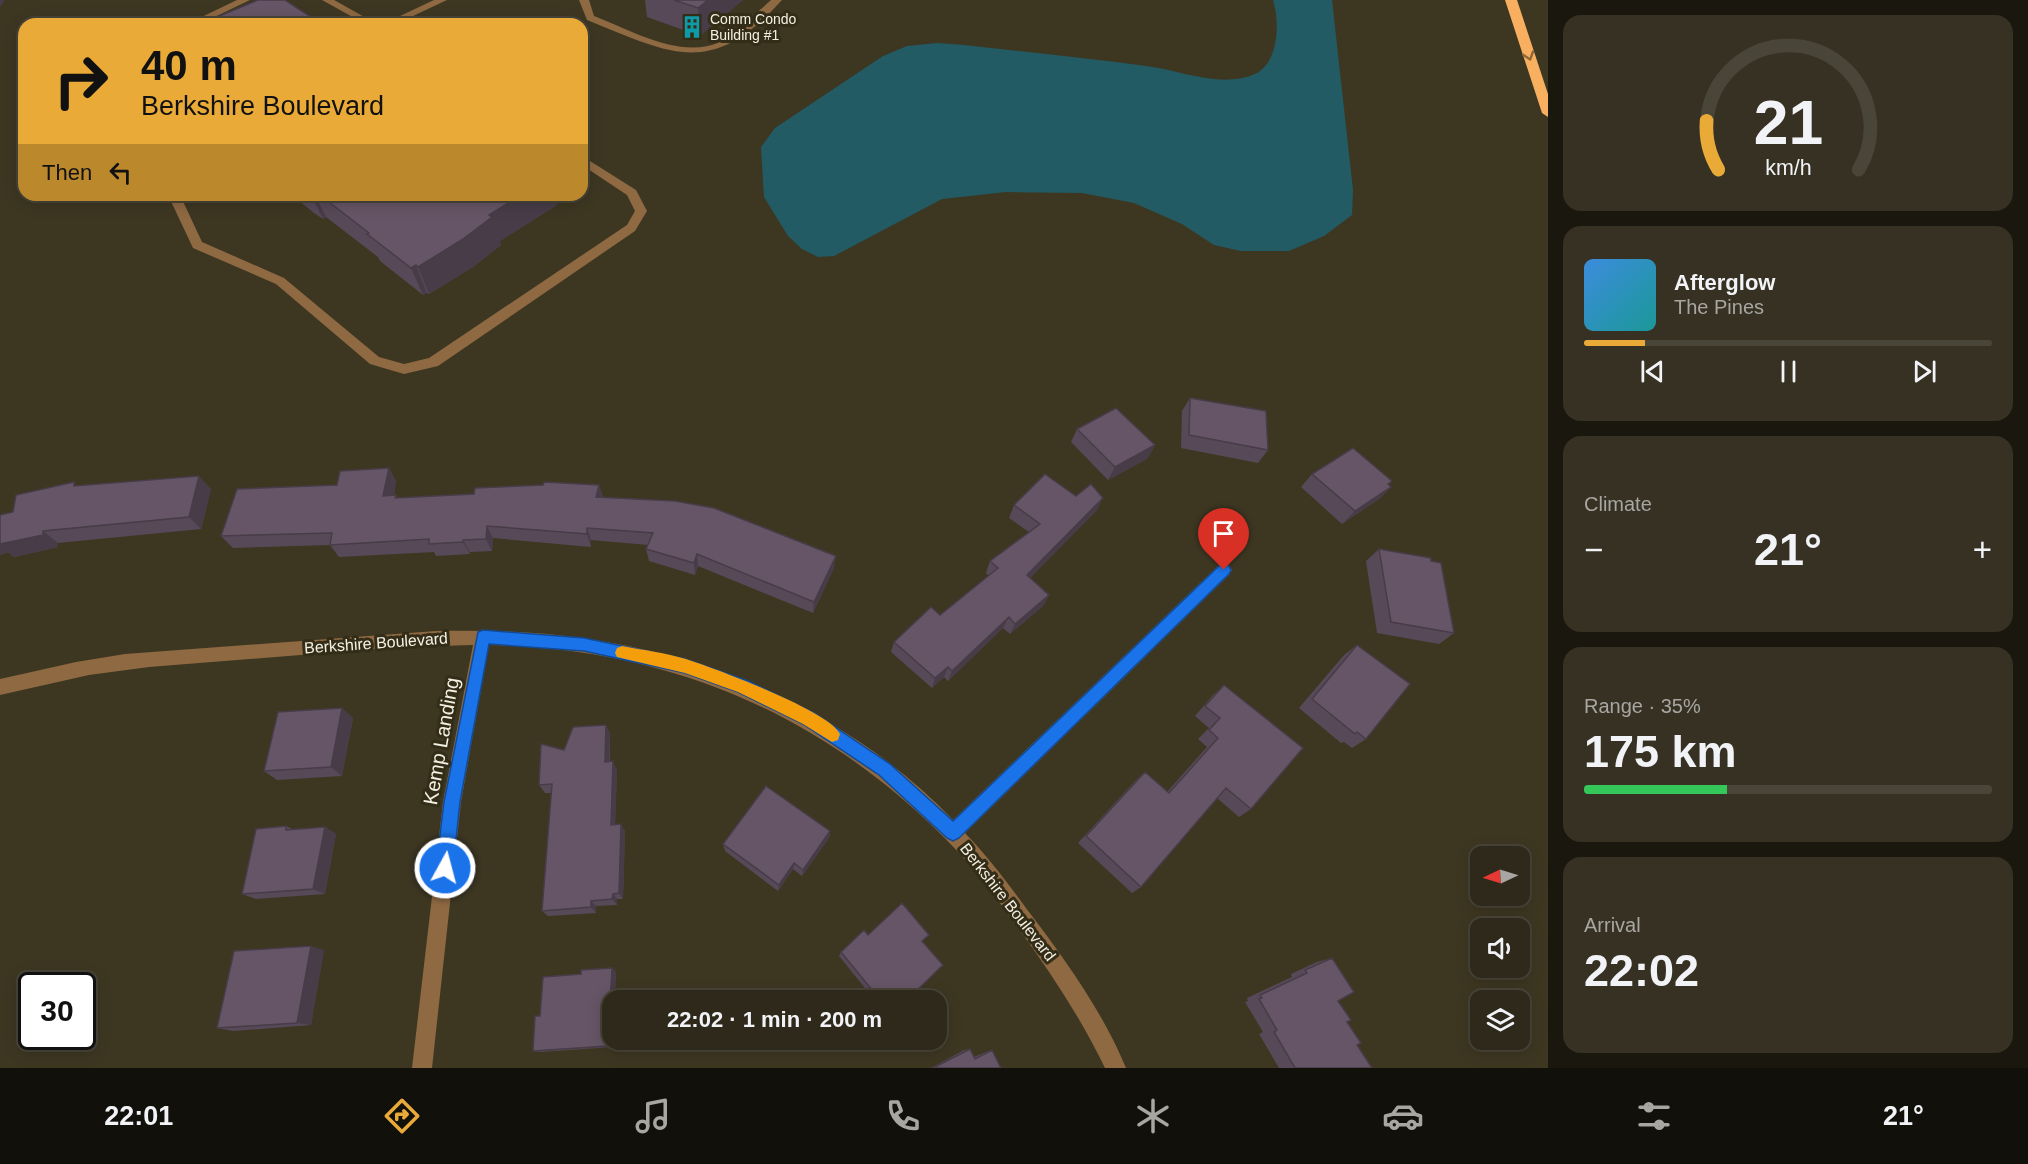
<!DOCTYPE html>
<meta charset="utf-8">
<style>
:root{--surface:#2e291a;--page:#363123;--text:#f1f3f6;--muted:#a7a6a2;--line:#494539;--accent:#eaaa38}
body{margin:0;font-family:Helvetica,sans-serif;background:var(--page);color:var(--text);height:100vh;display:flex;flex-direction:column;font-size:22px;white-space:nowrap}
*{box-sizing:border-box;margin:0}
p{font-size:20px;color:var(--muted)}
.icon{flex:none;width:33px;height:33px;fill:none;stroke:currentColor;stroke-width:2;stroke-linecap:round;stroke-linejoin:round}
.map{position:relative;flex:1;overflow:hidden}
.details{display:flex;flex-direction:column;gap:15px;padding:15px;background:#19170e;width:480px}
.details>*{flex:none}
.hud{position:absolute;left:18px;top:18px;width:570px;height:183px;border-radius:18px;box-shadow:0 3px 15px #0003,0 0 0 2px var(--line);background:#eaaa38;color:#111;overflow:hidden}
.needle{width:39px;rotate:266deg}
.buttons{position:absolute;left:1470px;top:846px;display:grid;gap:12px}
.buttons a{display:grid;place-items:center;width:60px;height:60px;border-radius:12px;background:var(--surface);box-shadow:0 3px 15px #0003,0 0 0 2px var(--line);font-size:30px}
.speed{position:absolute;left:18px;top:972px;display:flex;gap:12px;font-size:30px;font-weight:700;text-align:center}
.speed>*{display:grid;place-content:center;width:78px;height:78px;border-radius:50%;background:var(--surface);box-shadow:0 3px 15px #0003,0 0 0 2px var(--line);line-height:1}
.speed .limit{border:3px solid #111;border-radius:9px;background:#fff;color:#111}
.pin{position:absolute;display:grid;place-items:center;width:51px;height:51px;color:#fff;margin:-62px -26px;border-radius:50% 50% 50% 0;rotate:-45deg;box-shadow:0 0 6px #0007}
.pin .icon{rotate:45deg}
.me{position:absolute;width:66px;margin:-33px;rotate:7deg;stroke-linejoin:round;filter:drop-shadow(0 0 4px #0008)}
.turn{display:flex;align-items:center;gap:21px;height:126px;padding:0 24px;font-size:27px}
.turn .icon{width:78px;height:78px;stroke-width:2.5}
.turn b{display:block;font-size:42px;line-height:51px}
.then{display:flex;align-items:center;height:57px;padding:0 24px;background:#0003;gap:12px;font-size:22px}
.big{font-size:45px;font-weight:600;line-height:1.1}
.details .tile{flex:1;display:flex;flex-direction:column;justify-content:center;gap:9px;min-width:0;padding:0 21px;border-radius:18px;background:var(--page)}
.details .dial{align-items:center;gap:0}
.dial svg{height:156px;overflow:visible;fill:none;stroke:var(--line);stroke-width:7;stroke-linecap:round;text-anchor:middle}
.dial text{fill:var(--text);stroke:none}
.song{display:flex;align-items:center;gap:18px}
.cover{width:72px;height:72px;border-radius:9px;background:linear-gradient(135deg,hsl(210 70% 55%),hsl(180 70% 35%))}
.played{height:6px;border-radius:3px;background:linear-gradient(90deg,var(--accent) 15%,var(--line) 15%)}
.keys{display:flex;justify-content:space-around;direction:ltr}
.heat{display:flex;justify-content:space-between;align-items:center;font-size:33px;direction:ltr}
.charge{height:9px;border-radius:4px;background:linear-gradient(90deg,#34c759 35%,var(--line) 0)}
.trip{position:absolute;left:602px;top:990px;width:345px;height:60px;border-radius:18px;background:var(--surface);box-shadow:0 3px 15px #0003,0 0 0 2px var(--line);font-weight:600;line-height:60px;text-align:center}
.dock{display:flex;height:96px;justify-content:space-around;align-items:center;background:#12100a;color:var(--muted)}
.dock .icon{width:42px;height:42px}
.dock .on{color:var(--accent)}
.dock b{font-size:27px;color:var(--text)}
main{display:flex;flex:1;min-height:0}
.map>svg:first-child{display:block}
</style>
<main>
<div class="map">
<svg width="1548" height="1068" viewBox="0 0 1548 1068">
<rect width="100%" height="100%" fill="#3d3722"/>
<!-- water -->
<path fill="#225b64" d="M1273 0H1332L1353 190 1352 215 1324 236 1289 251H1241L1214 245 1182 224 1134 203 1082 193 1006 192 942 199 834 256 818 257 802 249 788 236 764 197 761 147 775 128 883 56 907 46 937 43 964 45C1025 52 1086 58 1146 66 1180 70 1221 89 1255 74 1279 63 1280 22 1273 0Z"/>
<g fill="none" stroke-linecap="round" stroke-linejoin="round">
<!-- minor -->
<path fill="#8e6942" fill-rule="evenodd" d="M237 0H250L200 24H187Z
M322 0H334L377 24H365Z
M434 0H447L396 24H383Z
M579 0H589L594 16C631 30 681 60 720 42 739 32 755 14 771 0H782C711 79 672 54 587 20Z
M582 156 636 190 647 211 635 231 438 366 404 374 370 364 276 284 193 248 168 195H180L202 242 284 278 379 357 404 364 429 358 627 225 635 211 627 195 582 165Z
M1224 563 1229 565 1232 570 1229 575 965 833C988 857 1007 882 1026 908 1064 958 1102 1010 1126 1068H1105C1080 1016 1048 969 1014 922 1000 904 988 885 973 868 844 724 683 649 489 645L461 802 432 1068H412L443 802 473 645 400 647 149 667 89 675 0 695V679L76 662 125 654 436 631C485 630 533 631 582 638 718 657 857 719 953 820L1219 565Z"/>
<!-- highway -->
<path fill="#f8af60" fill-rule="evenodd" d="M1505 0H1517L1548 94V117L1542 113Z"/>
</g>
<!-- wall -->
<path fill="#584958" d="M645 0H743L700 36 647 17Z
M292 195H554L557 205 500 241 501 245 473 267 429 294 427 293 423 295 380 261 378 257 326 217 323 219 314 213Z
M1190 398 1268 450 1258 463 1181 448 1182 411Z
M1077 429 1155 445 1147 459 1108 480 1071 442Z
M389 468 396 481 394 495H396L397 498 474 494 599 485 603 497 834 568 813 613 698 566 695 575 649 561 646 549 648 545 591 540V547L493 538 492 551 470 552V554L436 556 434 552 339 557 330 545 233 548 221 536 337 485Z
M1312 474 1392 481 1389 485 1391 487 1379 499 1342 524 1301 487Z
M78 486 211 489 201 529 58 543V547L14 557 8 552 0 555V515L13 512Z
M1014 505 1097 510 1030 578 1049 595 1043 606 1010 634 1003 628 948 681 944 677 932 688 891 652 894 642 940 615 989 576 986 573 990 561 1029 532 1009 518Z
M1379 549 1431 561 1454 633 1439 644 1377 633 1366 561Z
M1357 645 1366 739 1352 748 1344 742 1341 743 1299 708 1344 655Z
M1224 685 1251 809 1239 817 1217 798 1141 887 1132 893 1078 843 1136 780 1145 772 1167 792 1207 747 1198 739 1209 728 1195 716 1213 695Z
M342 708 353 718 342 776 277 780 264 771Z
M606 725 610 734V762L617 770 615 824 625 831 623 899H617V905L596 906V913L548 916 542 911 551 793H545L539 785 564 750Z
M286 826 292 829 325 827 336 834 325 894 256 899 242 894Z
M830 831 829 838 802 876 793 869 778 891 725 851 723 844Z
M868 935 922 942 907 1000H862L869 993 839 956 841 952Z
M324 950 311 1025 233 1031 217 1028Z
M1332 958 1338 1001 1357 1045 1372 1068H1279L1259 1034 1263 1032 1245 1002 1248 1001 1247 998 1292 977 1291 974 1317 962Z
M612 968 616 972 612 1040H613V1047L540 1052 533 1051 540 1016 581 974Z
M970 1049 974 1057 986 1052 992 1050 1001 1068H931L964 1050Z"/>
<!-- shaded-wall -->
<path fill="#473c47" d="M0 0H5L0 7Z
M708 0H743L700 36 698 8Z
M311 195H315L326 217 323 219Z
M521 195H554L557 205 500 241 501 245 473 267 429 294 418 267 489 215Z
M416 265 427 293 423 295 411 268Z
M1155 445 1147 459 1108 480 1115 467Z
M389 468 396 481 391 509 383 496Z
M199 476 211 489 201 529 189 517Z
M599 485 603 498 596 497Z
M1391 487 1379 499 1342 524 1355 511Z
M1103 498 1097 510 1021 587 1027 575Z
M487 526 493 538 492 551 486 539Z
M587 528 591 540V547L587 534Z
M43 531 58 543V547L14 557 8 552 0 555V540Z
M463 540 470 552V554L463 542Z
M697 554 698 566 695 575 694 563Z
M836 556 834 568 813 613 814 602Z
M1049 595 1043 606 1010 634 1015 624Z
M1009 617 1003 628 948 681 952 671Z
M948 667 944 677 932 688 935 678Z
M342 708 353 718 342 776 331 767Z
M606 725 610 734 609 771 605 762Z
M613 761 617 770 615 832 611 825Z
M621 824 625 831 623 899 619 893Z
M325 827 336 834 325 894 313 889Z
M830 831 829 838 802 876 803 870Z
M794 863 793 869 778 891 779 885Z
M613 894 617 899V905L612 899Z
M591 901 596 906V913L591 907Z
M311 946 324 950 311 1025 297 1023Z
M612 968 616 972 615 1000H612V1040H613V1047L608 1046Z"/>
<!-- building -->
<path fill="#656" stroke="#473c47" stroke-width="1.5" d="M258 0H285L322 24H192L210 17 212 19Z
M674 0H708L698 8Z
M320 195H521L489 215 492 217 463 239 418 267 416 265 411 268 367 234 369 233Z
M1190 398 1266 411 1268 450 1189 435Z
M1116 408 1155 445 1115 467 1077 429Z
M1353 448 1392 481 1388 484 1391 487 1355 511 1312 474Z
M389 468 383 496 396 495 395 498 474 494 475 488 543 485 544 482 599 485 596 497 675 501 714 508 836 556 814 602 697 554 694 563 646 549 653 533 587 528V534L487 526 486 539 463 540V542L429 544V539L330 545 332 533 221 536 237 489 337 485 340 471Z
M1045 474 1076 496 1091 484 1103 498 1027 575 1049 595 1015 624 1009 617 952 671 948 667 935 678 894 642 931 607 940 615 998 568 990 561 1040 524 1014 505Z
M199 476 189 517 43 531V535L0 544V515L13 512 16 495 74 482V486Z
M1379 549 1431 558V561L1441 563 1454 633 1391 622Z
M1357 645 1410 684 1366 739 1357 732 1355 734 1312 699Z
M1224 685 1303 748 1251 809 1226 788 1141 887 1086 836 1145 772 1169 793 1218 738 1209 730 1220 718 1205 706Z
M342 708 331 767 264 771 278 712Z
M606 725 605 762 613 761 611 825 621 824 619 893 613 894 612 899 591 901V907L542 911 552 784 539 785 541 744 564 750 573 727Z
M766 786 830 831 803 870 794 863 779 885 723 844Z
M286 826V830L325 827 313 889 242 894 256 829Z
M902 903 929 935 922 941 943 965 907 1000H865L863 999 872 990 841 952 864 930 868 935Z
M311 946 297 1023 217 1028 234 951Z
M1332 958 1354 992 1338 1001 1351 1020 1347 1022 1361 1043 1357 1045 1372 1068H1295L1274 1032 1277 1030 1259 999 1262 998 1260 995 1307 973 1305 970Z
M612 968 608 1046 533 1051 535 1016H540L543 977 581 974V970Z
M970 1049 975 1059 992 1050 1001 1068H933Z"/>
<!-- one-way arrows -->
<defs><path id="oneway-chevron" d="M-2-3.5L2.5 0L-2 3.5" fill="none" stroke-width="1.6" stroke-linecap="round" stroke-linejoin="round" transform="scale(1.5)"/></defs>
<use stroke="#8c6838" href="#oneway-chevron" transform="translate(1529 56) rotate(72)"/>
<!-- route -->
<path fill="#1a73e8" stroke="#114b97" stroke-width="1.5" d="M1224 564 1229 566 1231 570 1229 574 959 838 953 841 947 838 879 775 803 724 738 692 685 673 584 651 489 644 460 802 453 868 451 874 445 877 439 874 436 868 444 802 478 632 483 630 584 638 685 659 748 681 814 713 890 764 953 821 1219 566Z"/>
<!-- slow -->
<path fill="#f59e0b" d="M622 646C643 650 666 653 686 659 714 668 830 711 840 734L838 740 832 742 803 724 738 692 685 673 617 657 615 653 617 648Z"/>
<!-- icons -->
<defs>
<g id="building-bare" transform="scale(1.8)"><path d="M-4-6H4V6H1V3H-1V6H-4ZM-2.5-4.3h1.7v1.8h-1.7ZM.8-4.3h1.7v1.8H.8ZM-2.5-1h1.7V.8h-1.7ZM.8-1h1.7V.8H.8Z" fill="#0f9aa8" stroke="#332d18" stroke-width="2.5" paint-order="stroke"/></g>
</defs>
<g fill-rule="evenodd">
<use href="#building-bare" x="692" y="27"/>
</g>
<g text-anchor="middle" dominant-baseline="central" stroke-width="6" stroke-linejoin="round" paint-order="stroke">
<!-- far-poi labels -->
<g font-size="14" fill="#f3efe2" stroke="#332d18" text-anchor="start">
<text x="710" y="19">Comm Condo<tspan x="710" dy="16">Building #1</tspan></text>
</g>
<!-- street labels -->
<g font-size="16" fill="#f3efe2" stroke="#332d18">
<text transform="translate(376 643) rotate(-4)">Berkshire Boulevard</text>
<text transform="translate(1008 902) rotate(52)">Berkshire Boulevard</text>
</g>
<!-- near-street labels -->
<g font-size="20" fill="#f3efe2" stroke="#332d18">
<text transform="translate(441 741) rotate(-80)">Kemp Landing</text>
</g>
</g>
</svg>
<div class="buttons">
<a><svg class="needle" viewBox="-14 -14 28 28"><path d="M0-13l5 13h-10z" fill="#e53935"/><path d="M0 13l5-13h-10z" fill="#a7a6a2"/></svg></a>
<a><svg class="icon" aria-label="sound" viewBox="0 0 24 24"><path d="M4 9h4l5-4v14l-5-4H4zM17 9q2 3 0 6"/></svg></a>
<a><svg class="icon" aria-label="layers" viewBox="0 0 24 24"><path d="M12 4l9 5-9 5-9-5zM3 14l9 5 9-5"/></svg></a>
</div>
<div class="speed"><div class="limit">30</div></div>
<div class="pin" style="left:1224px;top:570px;background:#d93025"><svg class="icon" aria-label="arrive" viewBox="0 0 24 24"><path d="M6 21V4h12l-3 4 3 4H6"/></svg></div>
<svg class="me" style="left:445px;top:868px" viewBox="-20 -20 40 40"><circle r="17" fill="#1a73e8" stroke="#fff" stroke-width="3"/><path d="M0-11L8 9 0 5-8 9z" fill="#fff"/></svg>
<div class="trip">22:02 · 1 min · 200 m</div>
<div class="hud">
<div class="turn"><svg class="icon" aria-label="right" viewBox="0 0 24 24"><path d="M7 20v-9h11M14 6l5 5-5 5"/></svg><div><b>40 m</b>Berkshire Boulevard</div></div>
<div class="then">Then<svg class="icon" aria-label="left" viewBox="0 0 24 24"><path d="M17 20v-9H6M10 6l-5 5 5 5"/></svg></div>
</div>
</div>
<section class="details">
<div class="tile dial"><svg viewBox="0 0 100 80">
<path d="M14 69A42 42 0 1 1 86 69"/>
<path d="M14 69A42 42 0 0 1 8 44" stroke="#eaaa38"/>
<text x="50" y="56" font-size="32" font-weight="700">21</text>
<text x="50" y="72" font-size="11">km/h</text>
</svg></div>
<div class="tile">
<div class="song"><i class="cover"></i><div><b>Afterglow</b><p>The Pines</p></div></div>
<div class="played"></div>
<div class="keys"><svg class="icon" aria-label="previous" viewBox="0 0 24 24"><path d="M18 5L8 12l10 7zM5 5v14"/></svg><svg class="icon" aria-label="pause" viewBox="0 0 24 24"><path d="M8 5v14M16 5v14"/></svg><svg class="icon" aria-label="next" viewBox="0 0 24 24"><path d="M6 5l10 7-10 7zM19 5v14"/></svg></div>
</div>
<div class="tile"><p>Climate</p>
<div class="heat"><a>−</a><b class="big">21°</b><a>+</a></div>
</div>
<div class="tile"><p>Range · 35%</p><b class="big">175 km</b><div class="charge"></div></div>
<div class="tile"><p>Arrival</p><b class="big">22:02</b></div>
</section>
</main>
<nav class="dock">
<b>22:01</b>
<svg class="icon on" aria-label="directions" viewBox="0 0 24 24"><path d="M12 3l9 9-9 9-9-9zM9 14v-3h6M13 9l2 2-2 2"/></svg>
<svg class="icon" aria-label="music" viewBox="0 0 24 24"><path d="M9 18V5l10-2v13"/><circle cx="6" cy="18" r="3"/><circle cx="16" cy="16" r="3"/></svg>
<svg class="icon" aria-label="phone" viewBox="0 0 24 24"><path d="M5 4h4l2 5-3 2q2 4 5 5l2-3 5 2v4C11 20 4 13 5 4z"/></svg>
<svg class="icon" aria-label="climate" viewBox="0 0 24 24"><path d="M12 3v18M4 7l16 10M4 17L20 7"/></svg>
<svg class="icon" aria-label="car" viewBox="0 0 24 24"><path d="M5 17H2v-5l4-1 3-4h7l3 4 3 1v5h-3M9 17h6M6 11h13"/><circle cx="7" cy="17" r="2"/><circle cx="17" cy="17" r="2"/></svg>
<svg class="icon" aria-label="filters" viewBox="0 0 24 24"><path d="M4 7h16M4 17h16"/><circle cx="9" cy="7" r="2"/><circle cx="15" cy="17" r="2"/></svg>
<b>21°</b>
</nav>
